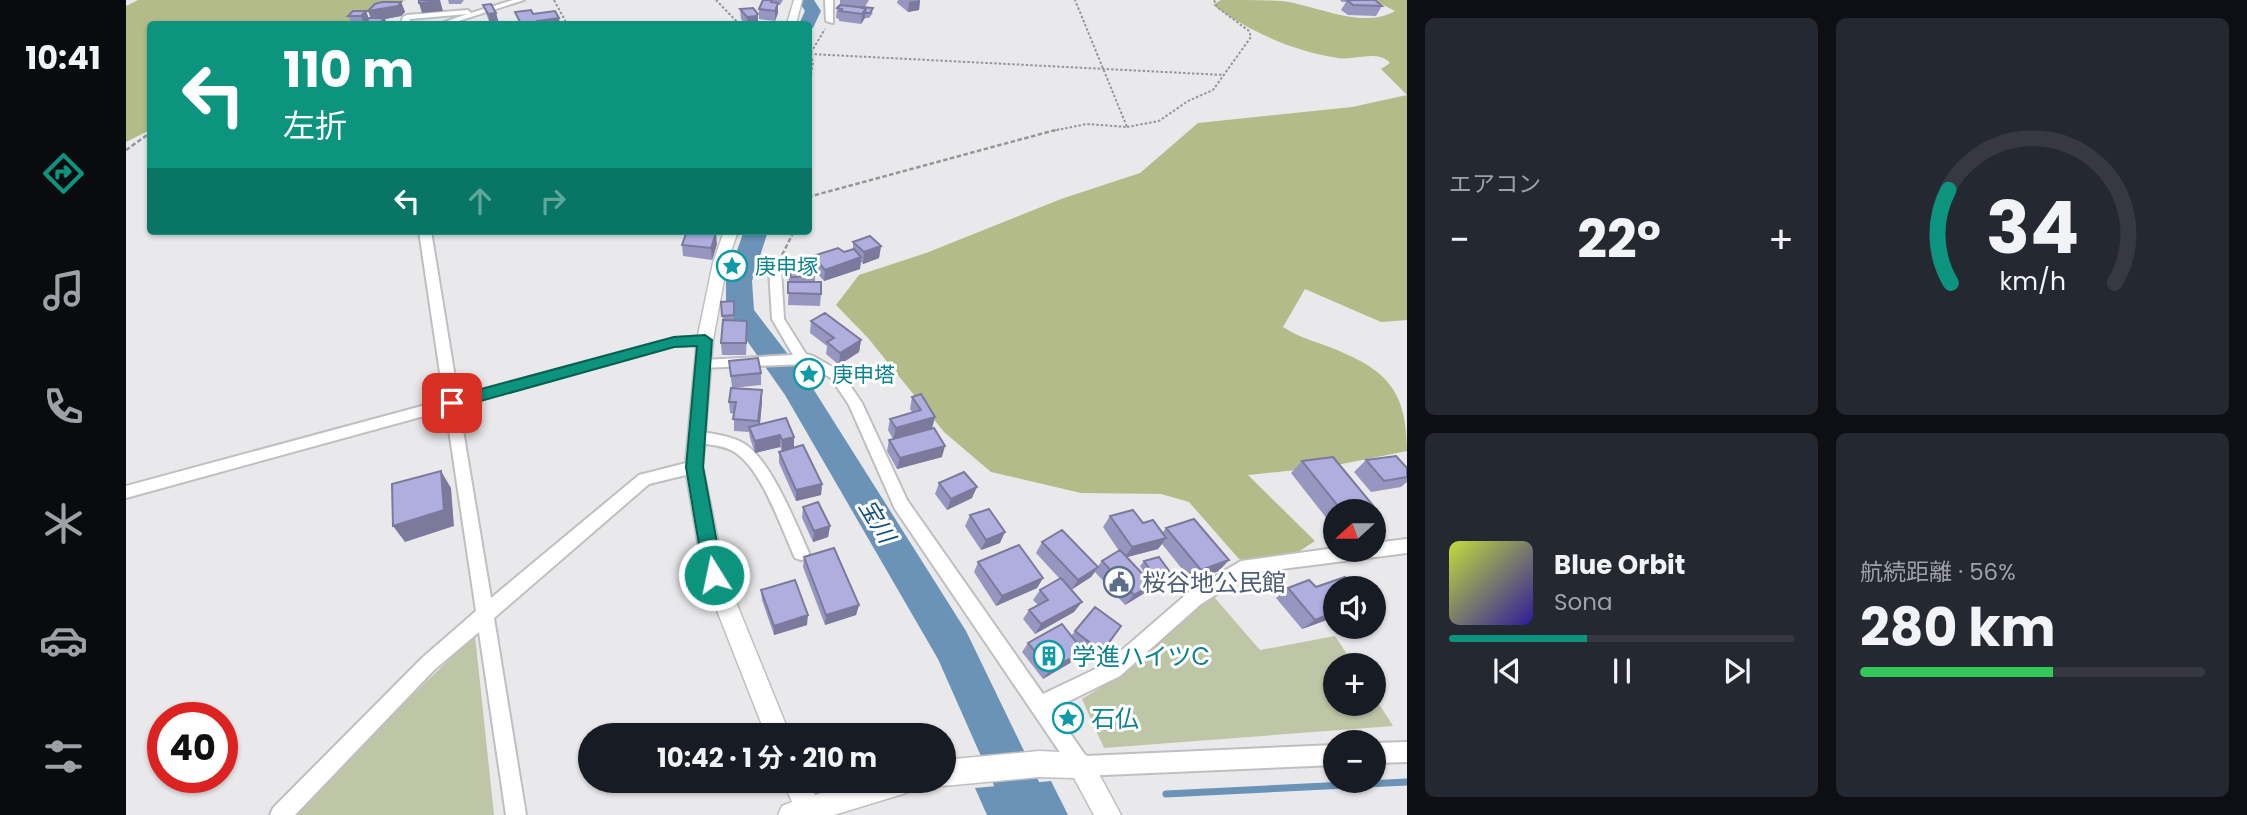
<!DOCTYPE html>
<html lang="ja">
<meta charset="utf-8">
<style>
:root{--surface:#171b24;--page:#242831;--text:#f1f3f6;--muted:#9ea1a6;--line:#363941;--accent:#0c947f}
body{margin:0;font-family:Poppins,"Noto Sans JP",sans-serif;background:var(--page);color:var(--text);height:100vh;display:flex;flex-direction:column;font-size:26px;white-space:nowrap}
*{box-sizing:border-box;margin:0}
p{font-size:23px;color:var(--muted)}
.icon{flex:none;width:38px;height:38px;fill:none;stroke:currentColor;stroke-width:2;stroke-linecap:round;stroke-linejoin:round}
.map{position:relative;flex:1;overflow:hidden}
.drawer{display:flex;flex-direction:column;gap:18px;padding:18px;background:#0d0f14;width:840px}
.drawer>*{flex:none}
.hud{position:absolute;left:21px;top:21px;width:665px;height:214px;border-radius:7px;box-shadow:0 2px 5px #0004;background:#0c947f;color:#fff;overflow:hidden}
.needle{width:46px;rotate:249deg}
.buttons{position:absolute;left:1197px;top:499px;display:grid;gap:14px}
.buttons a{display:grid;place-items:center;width:63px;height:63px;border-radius:50%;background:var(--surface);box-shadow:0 2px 5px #0004;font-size:35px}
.speed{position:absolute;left:21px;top:702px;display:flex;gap:14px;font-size:35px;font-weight:700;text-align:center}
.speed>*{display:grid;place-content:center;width:91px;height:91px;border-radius:50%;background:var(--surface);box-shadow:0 2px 5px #0004;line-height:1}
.speed .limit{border:10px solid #d22;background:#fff;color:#111}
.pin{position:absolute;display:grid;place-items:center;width:60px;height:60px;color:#fff;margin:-30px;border-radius:14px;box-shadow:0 4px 10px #0006}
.me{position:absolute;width:77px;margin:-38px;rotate:350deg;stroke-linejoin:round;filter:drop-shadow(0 0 5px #0008)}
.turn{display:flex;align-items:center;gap:24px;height:147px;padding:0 21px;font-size:32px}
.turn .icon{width:91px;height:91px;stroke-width:2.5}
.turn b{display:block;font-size:49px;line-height:60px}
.lanes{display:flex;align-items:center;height:66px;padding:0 21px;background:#0003;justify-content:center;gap:35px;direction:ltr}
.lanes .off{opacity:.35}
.big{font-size:52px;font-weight:700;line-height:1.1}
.drawer .widget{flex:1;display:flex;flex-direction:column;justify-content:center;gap:10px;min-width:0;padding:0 24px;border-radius:10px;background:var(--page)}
.drawer .dial{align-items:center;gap:0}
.dial svg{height:182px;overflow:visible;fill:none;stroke:var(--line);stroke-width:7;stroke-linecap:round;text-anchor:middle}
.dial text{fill:var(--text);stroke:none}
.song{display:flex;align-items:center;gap:21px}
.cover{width:84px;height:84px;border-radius:10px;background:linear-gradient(135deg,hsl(70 70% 55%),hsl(250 70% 35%))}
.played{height:7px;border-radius:4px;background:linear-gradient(90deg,var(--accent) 40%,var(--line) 40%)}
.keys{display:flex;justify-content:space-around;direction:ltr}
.heat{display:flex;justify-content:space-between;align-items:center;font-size:38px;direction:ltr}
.charge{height:10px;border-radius:5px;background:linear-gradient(90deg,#34c759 56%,var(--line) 0)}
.drawer .tiles{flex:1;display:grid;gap:18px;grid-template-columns:repeat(2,1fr)}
.trip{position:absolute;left:452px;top:723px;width:378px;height:70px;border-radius:35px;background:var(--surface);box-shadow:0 2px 5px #0004;font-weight:700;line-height:70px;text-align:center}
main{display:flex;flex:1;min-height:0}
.dock{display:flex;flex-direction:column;width:126px;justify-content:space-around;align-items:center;background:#090b0e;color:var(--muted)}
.dock .icon{width:49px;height:49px}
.dock .current{color:var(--accent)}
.dock b{font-size:32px;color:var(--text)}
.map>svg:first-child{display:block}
</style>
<main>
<nav class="dock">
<b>10:41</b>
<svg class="icon current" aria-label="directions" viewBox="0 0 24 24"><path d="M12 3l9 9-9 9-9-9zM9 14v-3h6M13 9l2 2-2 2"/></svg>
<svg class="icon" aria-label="music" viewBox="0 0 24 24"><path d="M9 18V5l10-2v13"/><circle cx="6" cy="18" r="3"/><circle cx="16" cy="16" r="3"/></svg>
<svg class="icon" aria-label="phone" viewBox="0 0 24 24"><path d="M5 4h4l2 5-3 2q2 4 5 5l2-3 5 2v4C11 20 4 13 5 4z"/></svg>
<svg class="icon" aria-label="climate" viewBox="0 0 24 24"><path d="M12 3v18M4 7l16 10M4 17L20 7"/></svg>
<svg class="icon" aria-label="car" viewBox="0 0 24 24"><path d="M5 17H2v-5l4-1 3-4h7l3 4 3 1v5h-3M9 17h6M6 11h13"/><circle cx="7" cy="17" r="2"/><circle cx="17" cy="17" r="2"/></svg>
<svg class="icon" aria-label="filters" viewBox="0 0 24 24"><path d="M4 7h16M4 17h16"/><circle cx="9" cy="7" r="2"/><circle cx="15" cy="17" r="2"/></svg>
</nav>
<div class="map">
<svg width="1281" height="815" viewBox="0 0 1281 815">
<rect width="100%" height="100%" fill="#e9e9eb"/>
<!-- green -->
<path fill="#bfc5a7" d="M1082 590 1134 650 1209 636 1228 665H1209V704H1248V696L1267 726 978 748 956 699 993 676Z
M349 635 368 815H168L256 724Z"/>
<!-- forest -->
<path fill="#b3bc89" d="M12 0H280L228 15 223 24H24V130L0 142V6Z
M1095 0C1115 0 1136 0 1156 1 1190 5 1236 30 1269 11L1248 0H1281V320L1255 322 1179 289 1157 327C1169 335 1184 340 1198 345 1256 367 1281 385 1281 451L1201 467 1122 475 1189 541 1160 560 1113 559 1063 502 1035 494 955 493 865 472 818 432 742 338 710 305 733 275 800 253 935 199 1014 173 1072 123 1226 107 1281 95 1255 69 1264 63C1251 49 1228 61 1212 58 1167 51 1124 32 1087 5Z"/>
<!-- water -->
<path fill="#6b92b7" d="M925 781 942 815H861L849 788Z"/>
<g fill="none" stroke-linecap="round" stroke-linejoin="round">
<!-- stream -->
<path stroke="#6b92b7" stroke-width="7" d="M1040 794 1281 782"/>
<!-- river -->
<path fill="#6b92b7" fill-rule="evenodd" d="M672 0H688L695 11 687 28 673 24 679 11Z
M618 231H642L626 281 628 310 681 379 840 631 929 815H881L812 659 659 395 600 311V281Z"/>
<!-- minor casing -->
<g stroke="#bfbfc1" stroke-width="4">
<path id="minor" d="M387 0H398L323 24H313L341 14 284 19 282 24H275L277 17 281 15 342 10 345 13Z
M699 0H707V23L700 21Z
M293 231H305L332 396 548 338 579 336 585 340 579 344 548 346 333 406 365 598 513 475 568 461 573 463 576 467 573 471 568 473 523 484 368 618 400 815H380L353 632 308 670 169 815H144L147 808 296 658 350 611 320 410 0 498V486L318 400Z
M649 265 655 269 658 319 680 354 687 356 715 372 736 403 781 500 917 694 980 664 1063 592 1115 561 1209 548V550H1248V543L1281 539V553L1124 573 1075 604 994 676 927 709 960 756 1209 745V765L955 776 948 773 769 509 723 405 705 378 680 364 573 368 571 365 578 360 667 355 646 319 643 269Z
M570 431C586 434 603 435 617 443 644 458 670 524 683 553L681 558 675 560 669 558C655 528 636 468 607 451 595 444 578 445 565 441L563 437 565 433Z
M1281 742V762L1248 763V743Z"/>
</g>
<!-- tertiary casing -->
<g stroke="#bfbfc1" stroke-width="3">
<path id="tertiary" d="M668 0H676L670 24H661Z
M598 231H612L601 263 587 340 577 467 599 575 664 735H640L577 575 559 467 571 340 587 263Z
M913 751 955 753 964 757 995 815H968L948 778 913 777 817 786 807 780H817V760Z
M657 780H683L689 795 736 780H792L789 789 780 793 708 815H652L656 806 666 802Z"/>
</g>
<!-- path-far1 -->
<path stroke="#969697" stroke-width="2" stroke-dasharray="2.5 2" stroke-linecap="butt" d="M428 0 441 24
M590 0 613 24
M684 54 1098 75
M682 92 687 62 684 54 699 29
M1001 127 1033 121 1062 101 1087 90 1125 37 1123 31 1091 7 1088 0
M926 131 961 124 1001 127 949 0"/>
<!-- path -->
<path stroke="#969697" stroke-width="2.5" stroke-dasharray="4.5 2.5" stroke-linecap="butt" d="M0 150 24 133
M682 197 933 129
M653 261 668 231"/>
<!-- minor -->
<use href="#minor" fill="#fff" fill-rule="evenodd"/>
<!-- tertiary -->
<use href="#tertiary" fill="#fff" fill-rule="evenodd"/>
</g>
<!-- wall -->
<path fill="#9796c0" d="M322 0H338L335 4H323Z
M637 0H657L654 5H652V13L649 21 633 19V9Z
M714 0H743L739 7 747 13 743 18H739L735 24 713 21V19L710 18 711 8 714 4Z
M772 0H794L793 10 782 12 771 3Z
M1214 0H1249L1256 6 1250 16 1222 15 1215 10 1220 2H1216Z
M275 2 279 12 275 16 259 19 261 24H226L222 16 227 11 243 19Z
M357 5 370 13 373 24H364Z
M614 9 632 14V24H619L615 19Z
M549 231H577L591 244 586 260 557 256 556 245 561 232Z
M727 242 755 246 753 258 737 264 735 262 734 269 698 281 688 270 689 276V282L695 294 694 306 662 305 663 282 662 276V264H687V256L718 252 727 249Z
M608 301V320L621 333 620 355H596L595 343 597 322 595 302Z
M685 321 735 340 733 352 713 365 700 354 701 346 684 333Z
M603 361 635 373V385L606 388Z
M636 390V402L634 424 660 418 668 448 696 484 695 495 670 501 653 463V452L656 451 654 447 629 453 624 438 623 432 608 431V414L604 413 603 402Z
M786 397 809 417 806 428 816 457 771 469 761 451 763 440 767 439 762 430 764 419 786 412 784 409Z
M1240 460 1281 468V482L1275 487 1245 492 1228 472Z
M1176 461 1254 514 1248 519V511H1209V529L1165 473Z
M813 483 846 498 821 510 809 494Z
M677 507 704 526 702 537 687 542 676 518Z
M844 515 874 543 855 550 839 526Z
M984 516 1017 523 1036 533 1040 528 1093 571 1065 580 1036 544 1032 549 1000 557 1026 584 1014 566 1018 561 1041 580 1026 584 1017 594 999 605 969 572 965 577 945 590 948 612 909 634 897 619 903 610 912 605 907 600 914 590 934 579 910 553 916 542 972 566 976 561 993 551 977 527Z
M678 557 733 605 730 615 699 625 677 567Z
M852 562 917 578 911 588 870 606 848 572Z
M1190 587 1209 588V617L1176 629 1150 598 1162 588Z
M635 590 681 625 648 635 636 600Z
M969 607 976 652 968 661 956 652 949 660 917 679 896 652 902 643 945 636Z"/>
<!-- shaded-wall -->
<path fill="#7b7a9c" d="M314 0 317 11 296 13 293 3Z
M794 0 793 10 782 12 783 2Z
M275 2 279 12 275 16 259 19 261 24H252L246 21 242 11Z
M652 3V13L649 21V11Z
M740 8 739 18 735 24 736 14Z
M240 11 244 21 238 24 235 16Z
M370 13 373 24H364L362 14Z
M632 14V24H621V17Z
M433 18 434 24H412L411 21Z
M590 233 591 244 586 260 585 248Z
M755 246 753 258 737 264 738 252Z
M735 257 734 269 698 281 699 270Z
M735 340 733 352 713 365 714 353Z
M636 390V402L633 433 632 421Z
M809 417 806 428 767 439 770 428Z
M654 435V447L629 453V441Z
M668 437V448L656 451V440Z
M819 446 816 457 771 469 774 458Z
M315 471 325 488 328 526 279 542 267 526Z
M696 484 695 495 670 501V490Z
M851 487 846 498 821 510 825 499Z
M704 526 702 537 687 542 688 531Z
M879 532 874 543 855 550 860 540Z
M1040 538 1032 549 998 558 1006 547Z
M1103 560 1093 571 1065 580 1075 570Z
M972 567 965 577 945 590 952 580Z
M1046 575 1041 580 1026 584 1031 579Z
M917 578 911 588 870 606 876 596Z
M1026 584 1017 594 999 605 1008 595Z
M956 602 948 612 909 634 915 624Z
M733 605 730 615 699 625 700 615Z
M1209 612V617L1176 629 1189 620Z
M682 615 681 625 648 635V626Z
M957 651 949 660 917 679 924 670Z"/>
<!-- building -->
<path fill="#b0aedf" stroke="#7b7a9c" stroke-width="2" d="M293 0H313V1L293 3Z
M637 0H646L645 2 652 3 649 11 633 9Z
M1221 0H1249L1256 6 1227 5Z
M256 2H275L272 6 242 11 249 4Z
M365 4 370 13 362 14 357 5Z
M714 5 740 8 736 14 714 11 716 9 711 8Z
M736 7 747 8 744 13H739L740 8H736Z
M627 8 632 14 630 16 621 17 614 9Z
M405 10 407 14 429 11 433 18 411 21 413 24H395L389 12Z
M227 11H240L235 16H222Z
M243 18H259L252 24H239Z
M350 22 351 24H332Z
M561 231H576L590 233 585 248 556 245Z
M744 236 755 246 738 252 727 242Z
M712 248 718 252 728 249 735 257 699 270 687 256Z
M686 262 689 276 665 277 662 264Z
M662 282H695V294L662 293Z
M608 301V315L596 316 595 302Z
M699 313 735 340 714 353 701 342 708 338 685 321Z
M597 320 621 321 620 343H595Z
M632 358 635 373 605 376 603 361Z
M605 388 636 390 632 421 607 419 610 402H603Z
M795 394 809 417 770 428 764 419 795 410 786 397Z
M660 418 668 437 656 440 654 435 629 441 623 427Z
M808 428 819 446 774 458 763 440Z
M677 445 696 484 670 490 653 452Z
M1270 456 1281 468V477L1258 481 1240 460Z
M1207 457 1254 514H1248V511H1216L1176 461Z
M315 471 318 510 267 526 266 484Z
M838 472 851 487 825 499 813 483Z
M692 502 704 526 688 531 677 507Z
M863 509 879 532 860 540 844 515Z
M1007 510 1017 523 1027 520 1040 538 1006 547 984 516Z
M1068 519 1103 560 1075 570 1040 528Z
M936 530 972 567 952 580 916 542Z
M893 545 917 578 876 596 852 562Z
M708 548 733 605 700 615 678 557Z
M994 550 1026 584 1008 595 976 561Z
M1033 557 1046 575 1031 579 1018 561Z
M1219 577 1230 588H1209V612L1189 620 1162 588 1183 580 1190 587Z
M935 578 956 602 915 624 903 610 922 600 914 590Z
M669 580 682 615 648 626 635 590Z
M969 607 995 626 976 652 949 631Z
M936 624 957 651 924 670 902 643Z"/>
<!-- route -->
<path fill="#0c947f" stroke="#086053" stroke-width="2" d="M579 335 586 340 577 467 597 575 594 581 588 584 581 581 578 575 560 467 571 346 548 347 326 409 318 403 326 397 548 337Z"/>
<!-- icons -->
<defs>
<g id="sight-ring" transform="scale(1.575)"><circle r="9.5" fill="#fff" stroke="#0f9aa8" stroke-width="1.5"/><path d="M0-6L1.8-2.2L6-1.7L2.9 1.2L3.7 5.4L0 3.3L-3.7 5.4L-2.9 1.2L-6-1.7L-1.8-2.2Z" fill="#0f9aa8"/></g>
<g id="civic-ring" transform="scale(1.575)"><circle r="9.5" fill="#fff" stroke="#5c6f8a" stroke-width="1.5"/><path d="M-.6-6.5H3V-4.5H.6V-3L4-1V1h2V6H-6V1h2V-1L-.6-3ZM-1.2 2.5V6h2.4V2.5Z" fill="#5c6f8a"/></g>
<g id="building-ring" transform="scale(1.575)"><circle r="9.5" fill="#fff" stroke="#0f9aa8" stroke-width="1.5"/><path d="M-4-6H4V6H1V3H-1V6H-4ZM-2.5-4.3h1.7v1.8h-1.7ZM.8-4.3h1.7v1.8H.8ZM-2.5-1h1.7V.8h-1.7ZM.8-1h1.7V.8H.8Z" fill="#0f9aa8"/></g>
</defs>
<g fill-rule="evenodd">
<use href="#sight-ring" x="606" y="266"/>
<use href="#sight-ring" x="683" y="374"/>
<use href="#civic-ring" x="993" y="582"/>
<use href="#building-ring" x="923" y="656"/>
<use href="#sight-ring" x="942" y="718"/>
</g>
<g text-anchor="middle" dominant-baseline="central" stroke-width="6" stroke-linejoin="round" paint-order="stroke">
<!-- culture labels -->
<g font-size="21" fill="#0d838f" stroke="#fff" text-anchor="start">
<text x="629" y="266">庚申塚</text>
<text x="706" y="374">庚申塔</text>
</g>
<!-- water labels -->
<g font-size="23" font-style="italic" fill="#114e7e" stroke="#fff">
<text transform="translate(751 521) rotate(59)">宝川</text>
</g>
<!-- near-service labels -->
<g font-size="24" fill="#4e5e75" stroke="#fff" text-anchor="start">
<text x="1016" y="582">桜谷地公民館</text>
</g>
<!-- near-culture labels -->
<g font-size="24" fill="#0d838f" stroke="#fff" text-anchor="start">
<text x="946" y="656">学進ハイツC</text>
<text x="965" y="718">石仏</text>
</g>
</g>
</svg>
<div class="buttons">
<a><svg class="needle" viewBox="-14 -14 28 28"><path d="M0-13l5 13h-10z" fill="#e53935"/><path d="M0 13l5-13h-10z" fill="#9ea1a6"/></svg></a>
<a><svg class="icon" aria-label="sound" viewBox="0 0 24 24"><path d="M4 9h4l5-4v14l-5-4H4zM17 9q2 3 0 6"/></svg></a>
<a>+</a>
<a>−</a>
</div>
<div class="speed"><div class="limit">40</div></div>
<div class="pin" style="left:326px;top:403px;background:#d93025"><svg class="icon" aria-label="arrive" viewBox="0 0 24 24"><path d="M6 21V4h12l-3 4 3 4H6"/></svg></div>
<svg class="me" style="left:588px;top:575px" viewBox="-20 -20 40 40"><circle r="17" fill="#0c947f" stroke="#fff" stroke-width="3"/><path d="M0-11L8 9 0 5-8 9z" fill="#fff"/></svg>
<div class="trip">10:42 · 1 分 · 210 m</div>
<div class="hud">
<div class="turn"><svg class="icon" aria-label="left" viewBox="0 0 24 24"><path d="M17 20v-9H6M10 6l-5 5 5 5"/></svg><div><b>110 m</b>左折</div></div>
<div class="lanes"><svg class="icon" aria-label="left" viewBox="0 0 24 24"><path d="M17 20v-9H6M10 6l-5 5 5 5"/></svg><svg class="icon off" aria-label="ahead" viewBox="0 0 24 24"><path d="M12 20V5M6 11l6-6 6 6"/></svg><svg class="icon off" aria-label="right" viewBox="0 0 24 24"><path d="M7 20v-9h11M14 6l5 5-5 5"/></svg></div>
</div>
</div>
<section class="drawer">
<div class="tiles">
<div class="widget"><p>エアコン</p>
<div class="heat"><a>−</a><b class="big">22°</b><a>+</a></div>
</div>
<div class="widget dial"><svg viewBox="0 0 100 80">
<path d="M14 69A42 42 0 1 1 86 69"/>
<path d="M14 69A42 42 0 0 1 13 28" stroke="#0c947f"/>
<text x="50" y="56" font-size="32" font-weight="700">34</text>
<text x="50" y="72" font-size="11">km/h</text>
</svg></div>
<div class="widget">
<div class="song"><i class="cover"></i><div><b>Blue Orbit</b><p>Sona</p></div></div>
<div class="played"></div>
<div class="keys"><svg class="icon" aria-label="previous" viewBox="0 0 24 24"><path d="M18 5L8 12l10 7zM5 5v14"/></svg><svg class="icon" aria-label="pause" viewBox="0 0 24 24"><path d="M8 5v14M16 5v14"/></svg><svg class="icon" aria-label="next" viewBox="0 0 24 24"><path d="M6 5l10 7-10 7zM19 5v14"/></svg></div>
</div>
<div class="widget"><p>航続距離 · 56%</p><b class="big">280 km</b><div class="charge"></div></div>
</div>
</section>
</main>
